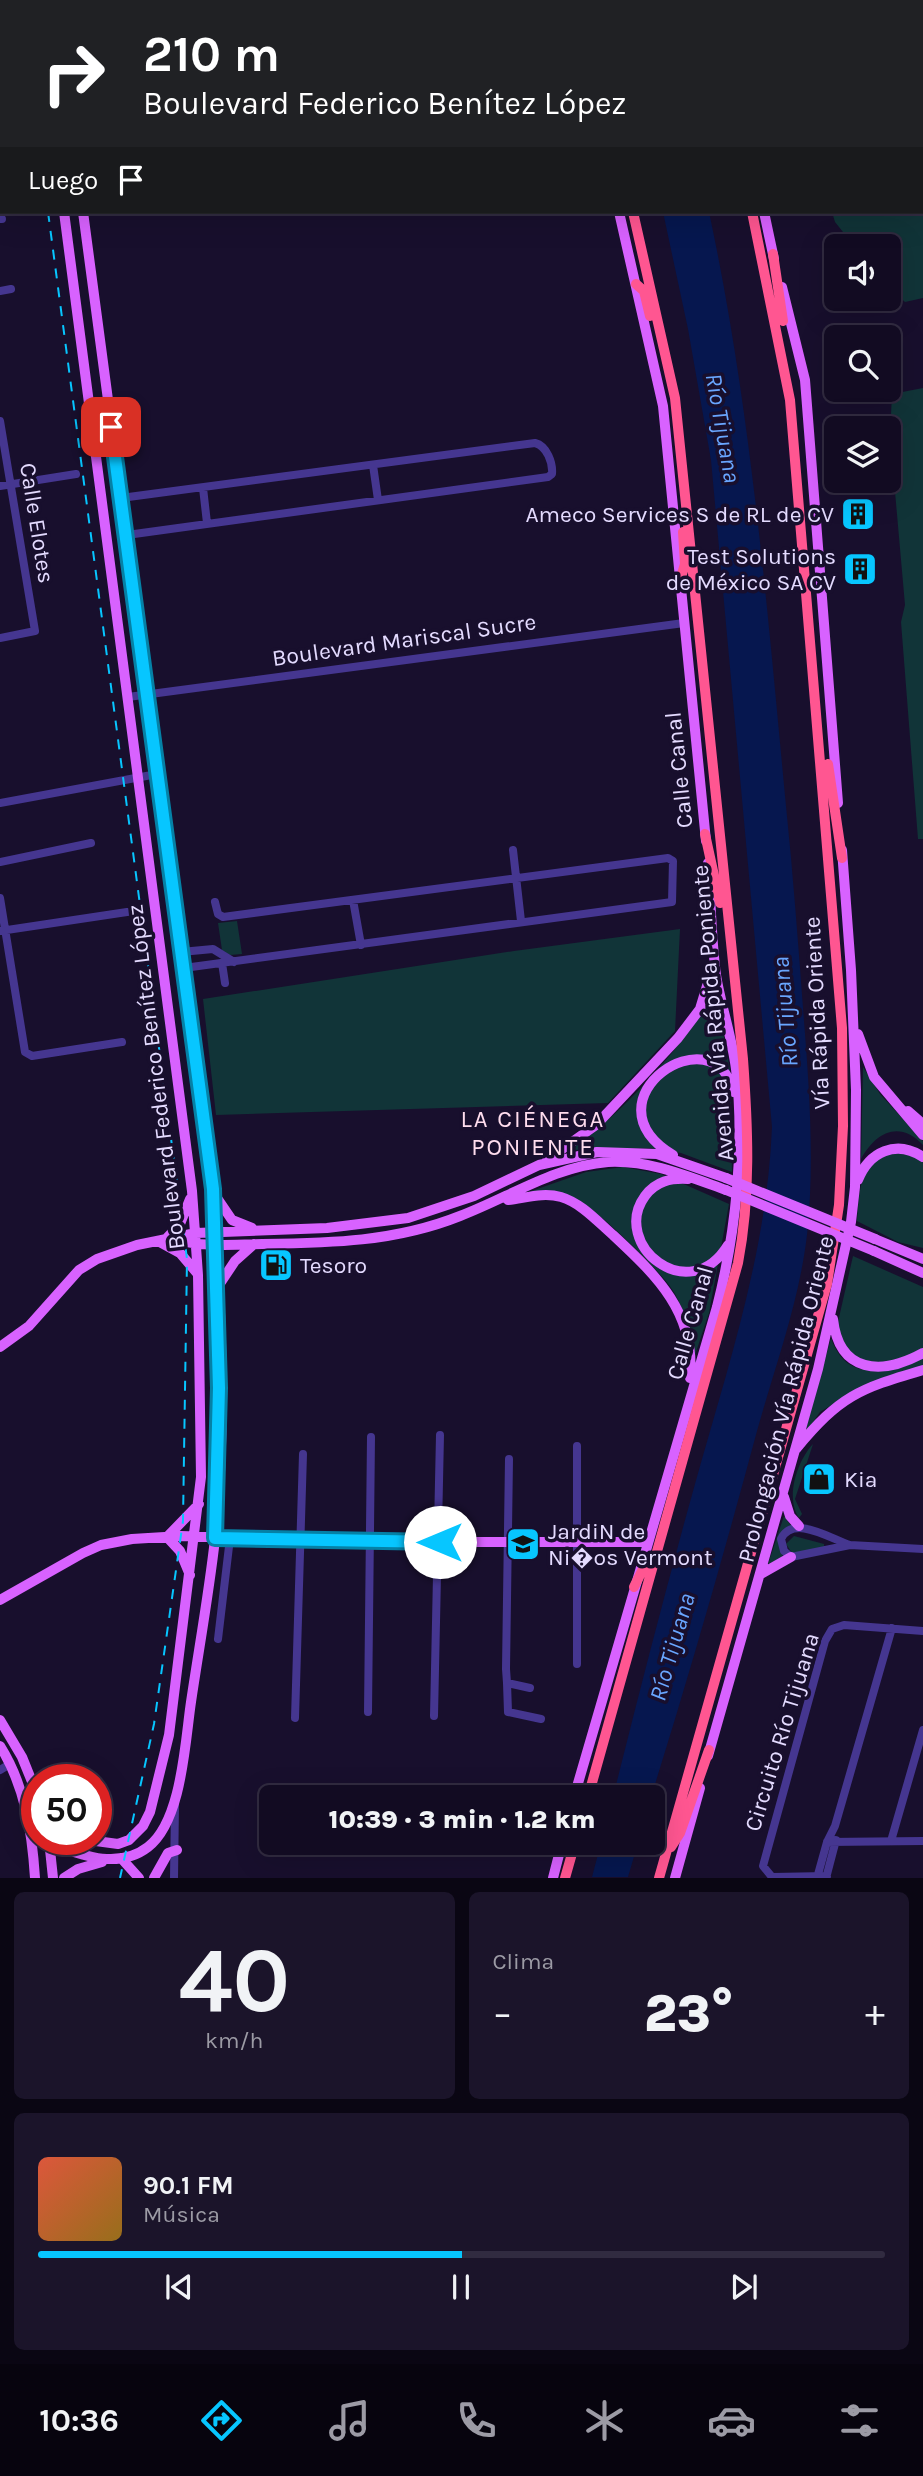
<!DOCTYPE html>
<html lang="es">
<meta charset="utf-8">
<style>
:root{--surface:#120b22;--page:#1b142a;--text:#f1f3f6;--muted:#9c9ba5;--line:#312b40;--accent:#07c6ff}
body{margin:0;font-family:Karla,sans-serif;background:var(--page);color:var(--text);height:100vh;display:flex;flex-direction:column;font-size:26px;white-space:nowrap}
*{box-sizing:border-box;margin:0}
p{font-size:23px;color:var(--muted)}
.icon{flex:none;width:38px;height:38px;fill:none;stroke:currentColor;stroke-width:2;stroke-linecap:round;stroke-linejoin:round}
.map{position:relative;height:1878px;overflow:hidden}
.details{display:flex;flex-direction:column;gap:14px;padding:14px;background:#0a0613;flex:1}
.details>*{flex:none}
.top-card{position:absolute;left:0px;top:0px;width:924px;height:214px;box-shadow:0 7px 28px #0002,0 0 0 2px var(--line);background:#202124;color:#fff;overflow:hidden}
.fabs{position:absolute;left:824px;top:234px;display:grid;gap:14px}
.fabs a{display:grid;place-items:center;width:77px;height:77px;border-radius:10px;background:var(--surface);box-shadow:0 7px 28px #0002,0 0 0 2px var(--line);font-size:35px}
.speed{position:absolute;left:21px;top:1764px;display:flex;gap:14px;font-size:35px;font-weight:700;text-align:center}
.speed>*{display:grid;place-content:center;width:91px;height:91px;border-radius:50%;background:var(--surface);box-shadow:0 7px 28px #0002,0 0 0 2px var(--line);line-height:1}
.speed .limit{border:10px solid #d22;background:#fff;color:#111}
.pin{position:absolute;display:grid;place-items:center;width:60px;height:60px;color:#fff;margin:-30px;border-radius:14px;box-shadow:0 4px 10px #0006}
.me{position:absolute;width:77px;margin:-38px;rotate:270deg;stroke-linejoin:round;filter:drop-shadow(0 0 5px #0008)}
.turn{display:flex;align-items:center;gap:24px;height:147px;padding:0 28px;font-size:32px}
.turn .icon{width:91px;height:91px;stroke-width:2.5}
.turn b{display:block;font-size:49px;line-height:60px}
.then{display:flex;align-items:center;height:66px;padding:0 28px;background:#0003;gap:14px;font-size:26px}
.big{font-size:52px;font-weight:800;line-height:1.1}
.details .widget{flex:1;display:flex;flex-direction:column;justify-content:center;gap:10px;min-width:0;padding:0 24px;border-radius:10px;background:var(--page)}
.details .dial{align-items:center;gap:0}
.dial b{font-size:91px;line-height:1}
.song{display:flex;align-items:center;gap:21px}
.cover{width:84px;height:84px;border-radius:10px;background:linear-gradient(135deg,hsl(10 70% 55%),hsl(40 70% 35%))}
.played{height:7px;border-radius:4px;background:linear-gradient(90deg,var(--accent) 50%,var(--line) 50%)}
.keys{display:flex;justify-content:space-around;direction:ltr}
.heat{display:flex;justify-content:space-between;align-items:center;font-size:38px;direction:ltr}
.details .tiles{flex:1;display:grid;gap:14px;grid-template-columns:1fr 1fr}
.widget:last-child{grid-column:span 2}
.trip{position:absolute;left:259px;top:1785px;width:406px;height:70px;border-radius:10px;background:var(--surface);box-shadow:0 7px 28px #0002,0 0 0 2px var(--line);font-weight:800;line-height:70px;text-align:center}
.dock{display:flex;height:112px;justify-content:space-around;align-items:center;background:#07040e;color:var(--muted)}
.dock .icon{width:49px;height:49px}
.dock .current{color:var(--accent)}
.dock b{font-size:32px;color:var(--text)}
.map>svg:first-child{display:block}
</style>
<div class="map">
<svg width="923" height="1878" viewBox="0 0 923 1878">
<rect width="100%" height="100%" fill="#180f2d"/>
<!-- green -->
<path fill="#113438" d="M919 0H923V298L905 302 889 287V247H855L835 222 832 212H922V2Z
M923 388V839H918L901 622 905 605 890 435 892 394Z
M237 921 242 954 230 955 222 950 218 923Z
M680 929 675 1031 608 1103 216 1115 203 999 514 951Z
M715 988 730 1070 732 1172 681 1153 651 1148 570 1150C618 1118 691 1040 715 988Z
M863 1067 880 1094 923 1141V1145C899 1119 875 1133 861 1159Z
M900 1151 923 1160V1248L898 1242 857 1221C860 1186 859 1158 900 1151Z
M623 1167 661 1174 729 1204 709 1313 695 1355C691 1333 686 1314 675 1294 666 1276 592 1203 574 1199 557 1195 537 1196 520 1195L586 1172Z
M853 1256 923 1287V1351C888 1366 842 1374 838 1322Z
M831 1338C848 1386 887 1369 923 1357V1368L843 1398 820 1412 804 1435Z
M813 1444 795 1499 802 1514 799 1518C785 1498 797 1461 813 1444Z
M784 1516 792 1527 778 1542 783 1557 768 1564Z
M794 1536 824 1544V1548L792 1553 786 1544Z"/>
<!-- water -->
<path fill="#06174f" d="M663 212H709C751 408 767 607 786 806 793 874 798 941 803 1008 809 1084 815 1160 807 1235 799 1303 775 1366 757 1431 724 1554 689 1676 651 1797H613C639 1693 666 1588 695 1484 728 1366 767 1251 772 1127L711 460 688 329Z
M601 1843H638L628 1877H592Z"/>
<g fill="none" stroke-linecap="round" stroke-linejoin="round">
<!-- stream -->
<path stroke="#06174f" stroke-width="2" d="M808 1090H825"/>
<!-- minor -->
<path stroke="#453690" stroke-width="8" d="M136 0V2
M203 0V2
M269 0V2
M385 0V2
M0 219H2
M0 291 11 289
M0 421 35 631 0 638
M373 465 378 500
M0 486 76 474
M203 488 207 523
M121 498 535 443C547 446 553 463 552 474L548 477 127 535
M128 697 684 623
M0 803 157 774
M513 850 521 921
M0 862 91 843
M0 898 25 1052 32 1056 122 1042
M353 900 361 945
M0 931 127 912
M181 952 213 949 234 962
M222 963 225 983
M184 968 672 902 673 861 668 858 223 917 218 914 215 902
M577 1446V1664
M509 1459 506 1669 507 1683 530 1688
M850 1545C831 1539 793 1514 781 1539L784 1551 791 1557 850 1545 923 1549
M218 1639 230 1538
M507 1683 508 1712 541 1719
M368 1712 371 1437
M434 1716 440 1435
M295 1718 303 1454
M0 1770 10 1764
M891 1841 923 1730
M827 1842 923 1841
M827 1876 772 1877 763 1866 825 1641 832 1629 844 1625 923 1631
M174 1878 175 1804
M817 1878 827 1842 835 1826 892 1628
M826 1878 836 1840"/>
<!-- major -->
<path stroke="#d862ff" stroke-width="10" d="M35 0V2
M57 0V2
M572 0V2
M714 0 715 2
M398 2 399 0
M420 2 430 0
M491 2 500 0
M0 77H2
M64 212 192 1191 198 1275 201 1477 169 1735 150 1812 143 1826 129 1840 118 1844 81 1839
M619 212 663 406 706 841
M764 212 774 259
M782 287 805 380 838 803
M858 1034 874 1077 923 1135
M908 1111 923 1124
M673 1155C581 1099 716 1011 733 1092
M547 1160 596 1125 678 1038 700 1009 713 966
M688 1179C671 1178 656 1181 645 1196 610 1244 689 1309 728 1245
M858 1180C869 1152 896 1139 923 1157
M215 1195 232 1220 252 1228
M508 1200C526 1198 543 1192 561 1197 581 1203 597 1221 613 1235 657 1276 696 1313 690 1378
M166 1239 180 1224 190 1199
M172 1239C202 1247 231 1245 262 1244 330 1243 395 1242 460 1216 508 1198 555 1166 608 1162 650 1160 687 1176 726 1190
M875 1239 923 1259
M158 1241 180 1253 197 1273
M874 1251 923 1273
M219 1285 235 1261 254 1244
M833 1319C839 1373 881 1376 923 1353
M0 1347 29 1326 79 1270 97 1259 137 1245 196 1233 327 1228 408 1218 474 1196 539 1165 597 1152 657 1154 726 1178
M796 1449C840 1396 858 1389 923 1370
M784 1497 790 1516 799 1526
M761 1574 791 1557
M190 1575 180 1551 167 1537 199 1504
M0 1600 83 1553 101 1545 132 1539 181 1536 369 1542H646
M0 1720 22 1757 37 1794
M0 1746C25 1786 32 1831 35 1878
M708 1756 818 1369 851 1222 855 1187 856 1090 851 970 842 850
M574 1797 717 1307C736 1232 745 1146 736 1069 732 1037 721 1006 716 975 711 938 711 900 708 863
M32 1838C69 1849 113 1874 148 1847 182 1821 185 1742 191 1702 199 1648 209 1593 215 1539 227 1427 221 1301 213 1189L83 212
M49 1840 53 1878
M121 1858 139 1878
M64 1878 78 1869 102 1862
M154 1878 168 1853 177 1850
M553 1878 562 1843
M675 1878 700 1788"/>
<!-- highway -->
<path stroke="#ff5691" stroke-width="10" d="M584 0V2
M703 0V2
M773 254 783 321
M636 284 644 291 650 316
M682 574 685 564 683 532
M828 764 842 858
M705 834 720 903
M634 1587 648 1559
M588 1797 738 1263C751 1195 748 1128 743 1059L675 398 633 212
M671 1847 680 1833 709 1750
M565 1878 575 1843
M659 1878 827 1284 839 1205 843 1126 842 1028 790 400 752 212"/>
<!-- rail -->
<path stroke="#07c6ff" stroke-width="2" stroke-dasharray="10 9" stroke-linecap="butt" d="M20 0V2
M48 212 187 1259 183 1521 154 1724 120 1878"/>
<!-- major-bridge -->
<path stroke="#d862ff" stroke-width="10" d="M726 1178 875 1239
M726 1190 874 1251"/>
</g>
<g fill="none" stroke-linecap="round" stroke-linejoin="round">
<!-- route casing -->
<g stroke="#0581a6" stroke-width="18">
<path id="route" d="M111 427 213 1189 219 1388 215 1538 440 1542"/>
</g>
<!-- route -->
<use href="#route" stroke="#07c6ff" stroke-width="12"/>
</g>
<!-- icons -->
<defs>
<g id="building-square" transform="scale(1.75)"><rect x="-9" y="-9" width="18" height="18" rx="4" fill="#07c6ff" stroke="#180f2d"/><path d="M-4-6H4V6H1V3H-1V6H-4ZM-2.5-4.3h1.7v1.8h-1.7ZM.8-4.3h1.7v1.8H.8ZM-2.5-1h1.7V.8h-1.7ZM.8-1h1.7V.8H.8Z" fill="#111"/></g>
<g id="fuel-square" transform="scale(1.75)"><rect x="-9" y="-9" width="18" height="18" rx="4" fill="#07c6ff" stroke="#180f2d"/><path d="M-5.5-6h7V0h2V4h1.3V-2.5L3-4.5l.8-.8L6-3V5H2.5V1h-1V6h-7ZM-4.2-4.7v3.2H.2V-4.7Z" fill="#111"/></g>
<g id="shop-square" transform="scale(1.75)"><rect x="-9" y="-9" width="18" height="18" rx="4" fill="#07c6ff" stroke="#180f2d"/><path d="M-5-2.5h2.3a2.7 3.5 0 0 1 5.4 0H5L5.5 6h-11ZM-1.5-2.5h3a1.5 2.3 0 0 0-3 0Z" fill="#111"/></g>
<g id="school-square" transform="scale(1.75)"><rect x="-9" y="-9" width="18" height="18" rx="4" fill="#07c6ff" stroke="#180f2d"/><path d="M0-5L7-2L0 1L-7-2ZM-4 1L0 2.5L4 1V4Q0 6-4 4Z" fill="#111"/></g>
</defs>
<g fill-rule="evenodd">
<use href="#building-square" x="858" y="514"/>
<use href="#building-square" x="860" y="569"/>
<use href="#fuel-square" x="276" y="1265"/>
<use href="#shop-square" x="819" y="1479"/>
<use href="#school-square" x="523" y="1544"/>
</g>
<g text-anchor="middle" dominant-baseline="central" stroke-width="7" stroke-linejoin="round" paint-order="stroke">
<!-- poi labels -->
<g font-size="23" fill="#e4dbff" stroke="#180f2d" text-anchor="start">
<text x="834" y="514" text-anchor="end">Ameco Services S de RL de CV</text>
<text x="836" y="556" text-anchor="end">Test Solutions<tspan x="836" dy="26">de México SA CV</tspan></text>
<text x="300" y="1265">Tesoro</text>
<text x="844" y="1479">Kia</text>
<text x="548" y="1531">JardiN de<tspan x="548" dy="26">Ni�os Vermont</tspan></text>
</g>
<!-- street labels -->
<g font-size="23" fill="#e4dbff" stroke="#180f2d">
<text transform="translate(37 523) rotate(81)">Calle Elotes</text>
<text transform="translate(404 640) rotate(-8)">Boulevard Mariscal Sucre</text>
<text transform="translate(679 770) rotate(-96)">Calle Canal</text>
<text transform="translate(713 1013) rotate(-95)">Avenida Vía Rápida Poniente</text>
<text transform="translate(817 1013) rotate(-93)">Vía Rápida Oriente</text>
<text transform="translate(156 1077) rotate(-97)">Boulevard Federico Benítez López</text>
<text transform="translate(690 1323) rotate(-74)">Calle Canal</text>
<text transform="translate(786 1399) rotate(-76)">Prolongación Vía Rápida Oriente</text>
<text transform="translate(782 1732) rotate(-73)">Circuito Río Tijuana</text>
</g>
<!-- water labels -->
<g font-size="24" font-style="italic" fill="#69a6ff" stroke="#180f2d">
<text transform="translate(723 428) rotate(80)">Río Tijuana</text>
<text transform="translate(785 1012) rotate(-95)">Río Tijuana</text>
<text transform="translate(672 1647) rotate(-74)">Río Tijuana</text>
</g>
<!-- neighbourhood labels -->
<g font-size="24" letter-spacing="2" fill="#fde" stroke="#180f2d">
<text x="533" y="1119">LA CIÉNEGA<tspan x="533" dy="28">PONIENTE</tspan></text>
</g>
</g>
</svg>
<div class="fabs">
<a><svg class="icon" aria-label="sound" viewBox="0 0 24 24"><path d="M4 9h4l5-4v14l-5-4H4zM17 9q2 3 0 6"/></svg></a>
<a><svg class="icon" aria-label="search" viewBox="0 0 24 24"><circle cx="10" cy="10" r="6"/><path d="M15 15l6 6"/></svg></a>
<a><svg class="icon" aria-label="layers" viewBox="0 0 24 24"><path d="M12 4l9 5-9 5-9-5zM3 14l9 5 9-5"/></svg></a>
</div>
<div class="speed"><div class="limit">50</div></div>
<div class="pin" style="left:111px;top:427px;background:#d93025"><svg class="icon" aria-label="arrive" viewBox="0 0 24 24"><path d="M6 21V4h12l-3 4 3 4H6"/></svg></div>
<svg class="me" style="left:440px;top:1542px" viewBox="-20 -20 40 40"><circle r="19" fill="#fff"/><path d="M0-13L10 11 0 6-10 11z" fill="#07c6ff"/></svg>
<div class="trip">10:39 · 3 min · 1.2 km</div>
<div class="top-card">
<div class="turn"><svg class="icon" aria-label="right" viewBox="0 0 24 24"><path d="M7 20v-9h11M14 6l5 5-5 5"/></svg><div><b>210 m</b>Boulevard Federico Benítez López</div></div>
<div class="then">Luego<svg class="icon" aria-label="arrive" viewBox="0 0 24 24"><path d="M6 21V4h12l-3 4 3 4H6"/></svg></div>
</div>
</div>
<section class="details">
<div class="tiles">
<div class="widget dial"><b>40</b><p>km/h</p></div>
<div class="widget"><p>Clima</p>
<div class="heat"><a>−</a><b class="big">23°</b><a>+</a></div>
</div>
<div class="widget">
<div class="song"><i class="cover"></i><div><b>90.1 FM</b><p>Música</p></div></div>
<div class="played"></div>
<div class="keys"><svg class="icon" aria-label="previous" viewBox="0 0 24 24"><path d="M18 5L8 12l10 7zM5 5v14"/></svg><svg class="icon" aria-label="pause" viewBox="0 0 24 24"><path d="M8 5v14M16 5v14"/></svg><svg class="icon" aria-label="next" viewBox="0 0 24 24"><path d="M6 5l10 7-10 7zM19 5v14"/></svg></div>
</div>
</div>
</section>
<nav class="dock">
<b>10:36</b>
<svg class="icon current" aria-label="directions" viewBox="0 0 24 24"><path d="M12 3l9 9-9 9-9-9zM9 14v-3h6M13 9l2 2-2 2"/></svg>
<svg class="icon" aria-label="music" viewBox="0 0 24 24"><path d="M9 18V5l10-2v13"/><circle cx="6" cy="18" r="3"/><circle cx="16" cy="16" r="3"/></svg>
<svg class="icon" aria-label="phone" viewBox="0 0 24 24"><path d="M5 4h4l2 5-3 2q2 4 5 5l2-3 5 2v4C11 20 4 13 5 4z"/></svg>
<svg class="icon" aria-label="climate" viewBox="0 0 24 24"><path d="M12 3v18M4 7l16 10M4 17L20 7"/></svg>
<svg class="icon" aria-label="car" viewBox="0 0 24 24"><path d="M5 17H2v-5l4-1 3-4h7l3 4 3 1v5h-3M9 17h6M6 11h13"/><circle cx="7" cy="17" r="2"/><circle cx="17" cy="17" r="2"/></svg>
<svg class="icon" aria-label="filters" viewBox="0 0 24 24"><path d="M4 7h16M4 17h16"/><circle cx="9" cy="7" r="2"/><circle cx="15" cy="17" r="2"/></svg>
</nav>
